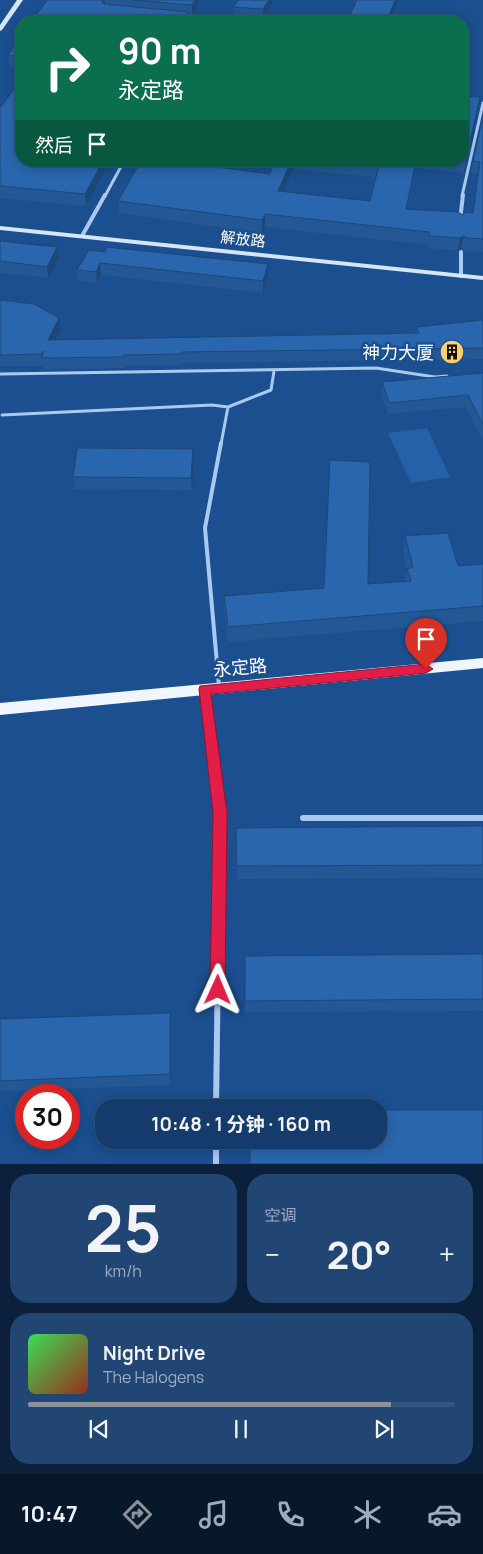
<!DOCTYPE html>
<html lang="zh">
<meta charset="utf-8">
<style>
:root{--surface:#143b6b;--page:#214673;--text:#f1f3f6;--muted:#9dadc1;--line:#33557e;--accent:#8c9099}
body{margin:0;font-family:Manrope,"Noto Sans SC",sans-serif;background:var(--page);color:var(--text);height:100vh;display:flex;flex-direction:column;font-size:19px;white-space:nowrap}
*{box-sizing:border-box;margin:0}
p{font-size:16px;color:var(--muted)}
.icon{flex:none;width:28px;height:28px;fill:none;stroke:currentColor;stroke-width:2;stroke-linecap:round;stroke-linejoin:round}
.map{position:relative;height:1164px;overflow:hidden}
.drawer{display:flex;flex-direction:column;gap:10px;padding:10px;background:#0b203b;flex:1}
.drawer>*{flex:none}
.guide{position:absolute;left:15px;top:15px;width:454px;height:152px;border-radius:20px;box-shadow:0 2px 12px #0003,0 0 0 1px var(--line);background:#0b6e4f;color:#fff;overflow:hidden}
.speed{position:absolute;left:15px;top:1084px;display:flex;gap:10px;font-size:25px;font-weight:700;text-align:center}
.speed>*{display:grid;place-content:center;width:65px;height:65px;border-radius:50%;background:var(--surface);box-shadow:0 2px 12px #0003,0 0 0 1px var(--line);line-height:1}
.speed .limit{border:8px solid #d22;background:#fff;color:#111}
.pin{position:absolute;display:grid;place-items:center;width:42px;height:42px;color:#fff;margin:-51px -21px;border-radius:50% 50% 50% 0;rotate:-45deg;box-shadow:0 0 5px #0007}
.pin .icon{rotate:45deg}
.me{position:absolute;width:55px;margin:-28px;rotate:1deg;stroke-linejoin:round;filter:drop-shadow(0 0 4px #0008)}
.turn{display:flex;align-items:center;gap:18px;height:105px;padding:0 20px;font-size:22px}
.turn .icon{width:65px;height:65px;stroke-width:2.5}
.turn b{display:block;font-size:35px;line-height:42px}
.then{display:flex;align-items:center;height:48px;padding:0 20px;background:#0003;gap:10px;font-size:19px}
.big{font-size:38px;font-weight:700;line-height:1.1}
.drawer .widget{flex:1;display:flex;flex-direction:column;justify-content:center;gap:8px;min-width:0;padding:0 18px;border-radius:20px;background:var(--page)}
.drawer .dial{align-items:center;gap:0}
.dial b{font-size:65px;line-height:1}
.song{display:flex;align-items:center;gap:15px}
.cover{width:60px;height:60px;border-radius:8px;background:linear-gradient(135deg,hsl(130 70% 55%),hsl(10 70% 35%))}
.played{height:5px;border-radius:2px;background:linear-gradient(90deg,var(--accent) 85%,var(--line) 85%)}
.keys{display:flex;justify-content:space-around;direction:ltr}
.heat{display:flex;justify-content:space-between;align-items:center;font-size:28px;direction:ltr}
.drawer .tiles{flex:1;display:grid;gap:10px;grid-template-columns:1fr 1fr}
.widget:last-child{grid-column:span 2}
.trip{position:absolute;left:95px;top:1099px;width:292px;height:50px;border-radius:20px;background:var(--surface);box-shadow:0 2px 12px #0003,0 0 0 1px var(--line);font-weight:700;line-height:50px;text-align:center}
.dock{display:flex;height:80px;justify-content:space-around;align-items:center;background:#08182b;color:var(--muted)}
.dock .icon{width:35px;height:35px}
.dock .active{color:var(--accent)}
.dock b{font-size:22px;color:var(--text)}
.map>svg:first-child{display:block}
</style>
<div class="map">
<svg width="483" height="1164" viewBox="0 0 483 1164">
<rect width="100%" height="100%" fill="#1b4f8f"/>
<!-- green -->
<path fill="#2461a8" d="M427 428 450 477 411 483 388 433Z"/>
<g fill="none" stroke-linecap="round" stroke-linejoin="round">
<!-- service-far1 -->
<path stroke="#a9c9ee" stroke-width="3" d="M0 374 376 368 435 377 447 376
M2 415 212 405 228 407
M221 444 228 407 271 390 274 371"/>
<!-- service -->
<path stroke="#a9c9ee" stroke-width="4" d="M219 686 205 528 221 443"/>
<!-- minor-far3 -->
<path stroke="#a9c9ee" stroke-width="3" d="M183 19 203 21
M105 196 124 161
M462 196 483 103"/>
<!-- minor-far2 -->
<path stroke="#a9c9ee" stroke-width="4" d="M460 220 463 195
M82 236 105 195
M461 252V276"/>
<!-- minor-far1 -->
<path stroke="#a9c9ee" stroke-width="5" d="M205 690 214 761"/>
<!-- minor -->
<path stroke="#a9c9ee" stroke-width="6" d="M214 760 220 813 216 1108
M303 818H483
M216 1140V1164"/>
<!-- secondary -->
<path fill="#d6e6fa" fill-rule="evenodd" d="M17 0H23L2 30 0 31V25Z
M0 226 483 276V280L0 230Z"/>
<!-- primary -->
<path fill="#f0f6ff" fill-rule="evenodd" d="M483 658V668L0 715V703Z"/>
</g>
<!-- wall -->
<path fill="#245895" fill-rule="evenodd" d="M47 0H198V6L192 17 188 16 189 21H32Z
M238 0H274L263 20 234 17 233 7Z
M21 37V68L10 67 8 55Z
M462 96 478 109 464 173 415 168 407 209 463 215 473 213 478 174 471 173 473 161 483 115V252L464 251 461 248 458 250 428 249V245L265 227 262 233 119 213 118 201 140 162 138 161H170L270 174 275 161H462ZM293 169 376 177 370 201 283 192Z
M0 108 21 161H110L86 206 0 198Z
M0 241 57 247 59 258 48 278 0 273Z
M105 252 268 264V276L263 293 101 275 97 283 78 281 77 270Z
M0 300 61 330 56 340 415 333 416 327 483 320V359L182 363V365L125 366V368L44 369 43 366H0Z
M483 373V441L466 407 388 414 381 394 382 382Z
M330 460 368 584 405 581 407 570 403 552 405 536 458 566 483 564V621L228 642 224 611V596L323 588Z
M194 461 192 490 75 489 73 477Z
M483 826V878L237 879 236 828Z
M483 954V1011L245 1012V956Z
M0 1019 171 1025V1085L0 1091Z"/>
<!-- shaded-wall -->
<path fill="#1d4779" d="M101 0H105V9Z
M195 0H198V6L192 17V5Z
M269 0H274L263 20V9Z
M395 0H398L390 21H387Z
M188 12 189 21H183Z
M480 97 478 109 464 173 466 160Z
M103 161H110L86 206 85 194Z
M291 161H293V169L278 204V191Z
M416 161 415 168 404 222 406 209Z
M265 214V227L262 233V220Z
M464 236 461 248 458 250 460 238Z
M57 247 59 258 48 278 47 267Z
M100 263 101 275 97 283 96 272Z
M268 264V276L263 293V281Z
M59 318 61 330 50 351 48 340Z
M193 449 194 461 192 490 191 478Z
M170 1013 171 1025V1085L170 1074Z"/>
<!-- building -->
<path fill="#2a66ad" stroke="#1d4779" d="M47 0H101L104 4 188 12 183 21H32Z
M133 0H195L192 5Z
M238 0H269L263 9 233 7Z
M357 0H395L387 21H347Z
M21 37V56L8 55Z
M21 80V161H103L85 194 0 186V108Z
M462 96 480 97 466 160H462Z
M483 115V239L467 238 464 236 460 238 429 236V232L265 214 262 220 118 201 141 161H170L270 174 275 161H291L278 191 370 201 379 165 342 161H416L406 209 458 212 463 215 466 212 473 213 480 162 473 161Z
M0 241 57 247 47 267 0 261Z
M107 247 268 264 263 281 100 263 96 272 77 270 89 250 105 252Z
M0 300 34 304 59 318 48 340 419 333 416 327 483 320V348L182 352V354L124 355V357L42 358 43 351 41 354 0 355Z
M483 373V425L468 395 389 403 382 382Z
M77 448 193 449 191 478 73 477Z
M330 460 370 462 368 584 411 581 407 569 413 567 405 536 448 533 458 566 483 564V606L228 627 224 596 324 588Z
M483 826V865L237 866 236 828Z
M483 954V999L245 1001V956Z
M170 1013V1074L0 1081V1019Z
M379 1110H483V1164H250V1140H379Z"/>
<!-- route -->
<path fill="#e11d48" stroke="#92132f" d="M426 664 433 669 426 673 211 694 227 813 225 990 223 995 218 997 213 995 210 990 213 813 199 689 200 686Z"/>
<!-- icons -->
<defs>
<g id="building-disc" transform="scale(1.25)"><circle r="9.5" fill="#ffd166" stroke="#1b4f8f"/><path d="M-4-6H4V6H1V3H-1V6H-4ZM-2.5-4.3h1.7v1.8h-1.7ZM.8-4.3h1.7v1.8H.8ZM-2.5-1h1.7V.8h-1.7ZM.8-1h1.7V.8H.8Z" fill="#111"/></g>
</defs>
<g fill-rule="evenodd">
<use href="#building-disc" x="452" y="352"/>
</g>
<g text-anchor="middle" dominant-baseline="central" stroke-width="5" stroke-linejoin="round" paint-order="stroke">
<!-- far-street labels -->
<g font-size="15" fill="#fff" stroke="#1b4f8f">
<text transform="translate(243 239) rotate(6)">解放路</text>
</g>
<!-- poi labels -->
<g font-size="18" fill="#fff" stroke="#1b4f8f" text-anchor="end">
<text x="434" y="352">神力大厦</text>
</g>
<!-- street labels -->
<g font-size="18" fill="#fff" stroke="#1b4f8f">
<text transform="translate(240 667) rotate(-5)">永定路</text>
</g>
</g>
</svg>
<div class="speed"><div class="limit">30</div></div>
<div class="pin" style="left:426px;top:669px;background:#d93025"><svg class="icon" aria-label="arrive" viewBox="0 0 24 24"><path d="M6 21V4h12l-3 4 3 4H6"/></svg></div>
<svg class="me" style="left:218px;top:990px" viewBox="-20 -20 40 40"><path d="M0-17L14 15 0 8-14 15z" fill="#e11d48" stroke="#fff" stroke-width="4"/></svg>
<div class="trip">10:48 · 1 分钟 · 160 m</div>
<div class="guide">
<div class="turn"><svg class="icon" aria-label="right" viewBox="0 0 24 24"><path d="M7 20v-9h11M14 6l5 5-5 5"/></svg><div><b>90 m</b>永定路</div></div>
<div class="then">然后<svg class="icon" aria-label="arrive" viewBox="0 0 24 24"><path d="M6 21V4h12l-3 4 3 4H6"/></svg></div>
</div>
</div>
<section class="drawer">
<div class="tiles">
<div class="widget dial"><b>25</b><p>km/h</p></div>
<div class="widget"><p>空调</p>
<div class="heat"><a>−</a><b class="big">20°</b><a>+</a></div>
</div>
<div class="widget">
<div class="song"><i class="cover"></i><div><b>Night Drive</b><p>The Halogens</p></div></div>
<div class="played"></div>
<div class="keys"><svg class="icon" aria-label="previous" viewBox="0 0 24 24"><path d="M18 5L8 12l10 7zM5 5v14"/></svg><svg class="icon" aria-label="pause" viewBox="0 0 24 24"><path d="M8 5v14M16 5v14"/></svg><svg class="icon" aria-label="next" viewBox="0 0 24 24"><path d="M6 5l10 7-10 7zM19 5v14"/></svg></div>
</div>
</div>
</section>
<nav class="dock">
<b>10:47</b>
<svg class="icon active" aria-label="directions" viewBox="0 0 24 24"><path d="M12 3l9 9-9 9-9-9zM9 14v-3h6M13 9l2 2-2 2"/></svg>
<svg class="icon" aria-label="music" viewBox="0 0 24 24"><path d="M9 18V5l10-2v13"/><circle cx="6" cy="18" r="3"/><circle cx="16" cy="16" r="3"/></svg>
<svg class="icon" aria-label="phone" viewBox="0 0 24 24"><path d="M5 4h4l2 5-3 2q2 4 5 5l2-3 5 2v4C11 20 4 13 5 4z"/></svg>
<svg class="icon" aria-label="climate" viewBox="0 0 24 24"><path d="M12 3v18M4 7l16 10M4 17L20 7"/></svg>
<svg class="icon" aria-label="car" viewBox="0 0 24 24"><path d="M5 17H2v-5l4-1 3-4h7l3 4 3 1v5h-3M9 17h6M6 11h13"/><circle cx="7" cy="17" r="2"/><circle cx="17" cy="17" r="2"/></svg>
</nav>
